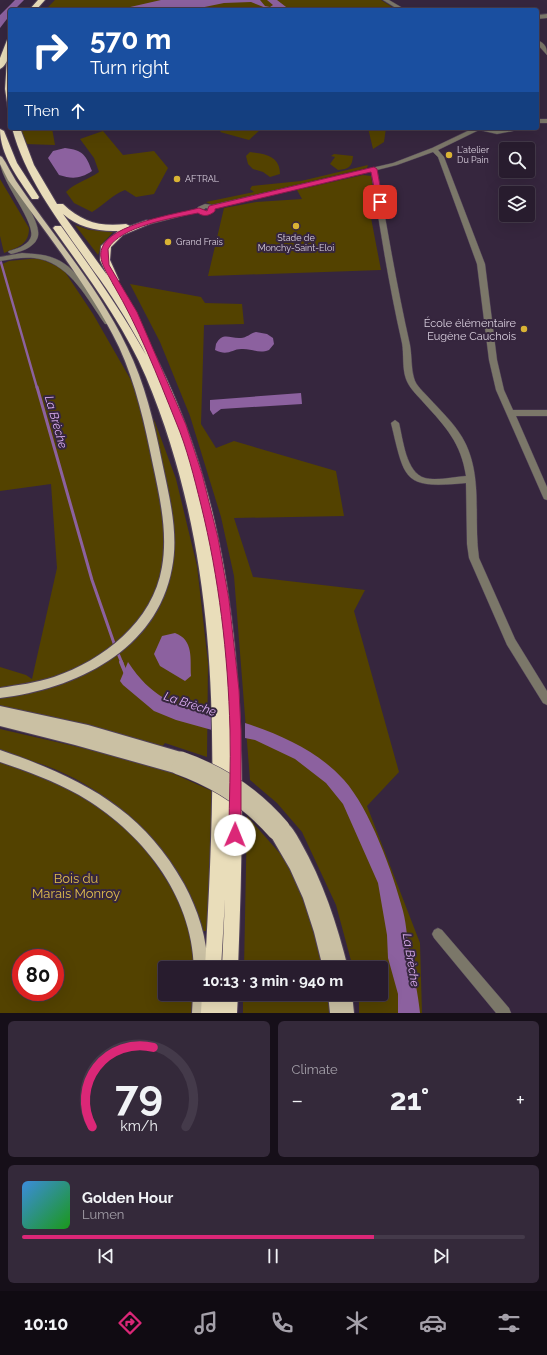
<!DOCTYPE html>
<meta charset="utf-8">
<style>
:root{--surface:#281c2e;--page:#34293a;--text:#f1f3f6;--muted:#a5a1aa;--line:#443a4a;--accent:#db2777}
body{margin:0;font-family:Raleway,sans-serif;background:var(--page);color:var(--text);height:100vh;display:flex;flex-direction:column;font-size:15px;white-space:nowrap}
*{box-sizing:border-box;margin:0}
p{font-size:13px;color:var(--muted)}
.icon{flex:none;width:22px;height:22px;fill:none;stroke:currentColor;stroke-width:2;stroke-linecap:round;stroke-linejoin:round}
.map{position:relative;height:1013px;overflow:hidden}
.side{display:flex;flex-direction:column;gap:8px;padding:8px;background:#160f19;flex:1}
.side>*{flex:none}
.banner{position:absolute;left:8px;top:8px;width:531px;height:122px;border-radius:4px;box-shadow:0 4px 16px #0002,0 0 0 1px var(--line);background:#1a4fa0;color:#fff;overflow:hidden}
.tools{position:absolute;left:499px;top:142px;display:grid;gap:8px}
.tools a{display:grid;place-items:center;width:36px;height:36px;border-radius:4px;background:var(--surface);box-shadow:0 4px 16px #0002,0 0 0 1px var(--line);font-size:20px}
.speed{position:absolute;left:12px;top:949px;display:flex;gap:8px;font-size:20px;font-weight:700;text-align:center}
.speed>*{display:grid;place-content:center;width:52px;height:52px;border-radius:50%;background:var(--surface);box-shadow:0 4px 16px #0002,0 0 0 1px var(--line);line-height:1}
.speed .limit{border:6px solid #d22;background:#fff;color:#111}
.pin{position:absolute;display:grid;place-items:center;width:34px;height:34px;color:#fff;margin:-17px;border-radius:8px;box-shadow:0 2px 6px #0006}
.me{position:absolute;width:44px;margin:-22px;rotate:1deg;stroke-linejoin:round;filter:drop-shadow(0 0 3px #0008)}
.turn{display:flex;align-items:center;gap:14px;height:84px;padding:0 16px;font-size:18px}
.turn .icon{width:52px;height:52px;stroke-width:2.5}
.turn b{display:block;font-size:28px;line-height:34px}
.then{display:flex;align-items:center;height:38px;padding:0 16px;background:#0003;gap:8px;font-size:15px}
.big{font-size:30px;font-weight:700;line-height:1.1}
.side .widget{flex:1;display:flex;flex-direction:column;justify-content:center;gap:6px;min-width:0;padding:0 14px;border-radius:6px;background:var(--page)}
.side .dial{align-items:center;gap:0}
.dial svg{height:104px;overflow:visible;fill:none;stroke:var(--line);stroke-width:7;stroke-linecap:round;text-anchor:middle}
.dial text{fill:var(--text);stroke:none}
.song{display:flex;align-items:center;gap:12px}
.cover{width:48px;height:48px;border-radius:6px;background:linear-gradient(135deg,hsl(210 70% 55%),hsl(120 70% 35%))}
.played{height:4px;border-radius:2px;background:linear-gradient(90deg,var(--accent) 70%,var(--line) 70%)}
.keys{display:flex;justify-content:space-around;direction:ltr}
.heat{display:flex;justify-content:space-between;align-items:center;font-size:22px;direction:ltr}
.side .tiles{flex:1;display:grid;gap:8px;grid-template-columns:1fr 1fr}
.widget:last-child{grid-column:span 2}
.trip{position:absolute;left:158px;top:961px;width:230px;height:40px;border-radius:4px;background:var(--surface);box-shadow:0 4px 16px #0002,0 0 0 1px var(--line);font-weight:700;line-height:40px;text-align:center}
.tab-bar{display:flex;height:64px;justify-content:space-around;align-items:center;background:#100b12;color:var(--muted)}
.tab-bar .icon{width:28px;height:28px}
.tab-bar .selected{color:var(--accent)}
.tab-bar b{font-size:18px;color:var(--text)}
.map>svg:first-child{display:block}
</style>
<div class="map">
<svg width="547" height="1013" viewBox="0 0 547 1013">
<rect width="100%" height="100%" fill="#36263e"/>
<!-- green -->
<path fill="#534200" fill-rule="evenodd" d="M55 0H381L392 7 383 10H45Z
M19 128H52L55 145 25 144Z
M224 128H262L249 140 220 132Z
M368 128H386L384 142 373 149Z
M103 131 123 155 154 151 168 168 154 194 136 197 125 190C112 195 104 205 92 212L74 203 66 192C76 182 88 180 99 172L94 158 80 139Z
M250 152C265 154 280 156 280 174L270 177 263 172 253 169 248 164 246 156Z
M334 154 353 156C352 167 349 169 338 170L330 164 335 157 331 156Z
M368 165 367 168 212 205 206 202 254 192 250 189 252 186 301 181Z
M363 175 371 176 374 194 367 197 381 270 208 276 224 208 256 202 302 199 297 190Z
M0 179 29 228C29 245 18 247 4 253L0 236Z
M75 225 89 230 114 231 103 243 98 255Z
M39 258 63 269 93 314 155 422 176 479 197 566 208 663 207 757 165 743 161 748 56 718 0 706V697H11L39 691 34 684 0 689V667L26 675 32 679 57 568 51 484 0 491V265L9 261Z
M130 284 201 297 205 303 242 304 244 324 204 325 201 424 216 448 234 441 336 471 344 516 234 518 253 577 365 590 354 611 399 772 367 806 420 943 422 1013H359V994H381V968H353L336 905 302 832 277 803 250 780 234 576 221 517 190 416 160 342Z
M0 729 152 764 214 792 208 931H203C196 915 191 898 183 883 155 831 100 785 44 765 30 760 15 756 0 752Z
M0 761 34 771 69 788 123 824 148 853 177 896 190 929 196 968H165V994H194L193 1013H0ZM21 958H55V992H21Z
M247 816 291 866 310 912 323 968H244Z
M243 994H329V1013H243Z"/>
<!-- water -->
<path fill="#8c619f" d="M15 0H24L14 10H10V15L0 28V15Z
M161 0H260L265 6 270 7 273 5 267 0H277L290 10H271L251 2 224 3 190 10H117Z
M65 148C83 150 86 155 92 171 80 179 72 179 59 175L48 158 53 151Z
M256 332 267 334 273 338 274 344 269 350C259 354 253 349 243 349 232 348 229 357 215 350L216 344C223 331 230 339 241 338 246 338 251 333 256 332Z
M301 393 302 404 221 409 213 415 210 410V400Z
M175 633C194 640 190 659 191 676L185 681 160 666 154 654 162 636Z
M128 662C151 697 173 705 212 716V730L176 720 154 711 123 685 120 681Z
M245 723C281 735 318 751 344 780 370 809 393 873 403 911 407 926 407 942 410 956 414 976 418 993 420 1013H398V994L388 958 387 935 378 883 343 804 326 783 295 759 255 740 245 738Z"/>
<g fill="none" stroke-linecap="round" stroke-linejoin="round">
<!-- stream-far2 -->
<path stroke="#8c619f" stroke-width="2.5" d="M0 259 37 388"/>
<!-- stream-far1 -->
<path stroke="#8c619f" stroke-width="3" d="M37 387 92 580 115 646
M117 651 122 663"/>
<!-- stream -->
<path stroke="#8c619f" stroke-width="4" d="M121 662 126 674"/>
<!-- minor casing -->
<g stroke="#504158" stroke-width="1">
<path id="minor" d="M383 0H389L406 10H399Z
M547 14V18L537 19V15Z
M537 40C545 43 547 47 547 55L537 44Z
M537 119H547V123H537Z
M474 128 497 130 518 128 513 131 497 134 479 130 438 150 444 157 485 264 497 360 504 390 513 410H547V416H516L547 487V500L544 499 543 497 496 390 489 360 477 264 438 157 433 152 397 165 377 170C387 229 397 287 410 345 412 356 411 368 414 378 416 386 424 392 429 398 440 410 453 422 462 437 484 474 473 517 479 558L515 639 547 691V705L543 703 507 645 469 558 467 544 466 483C403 489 405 481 391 423L395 420 399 423C403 439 406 473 425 478 437 481 453 477 466 476 461 443 446 427 424 403 418 396 409 388 406 379 402 368 404 354 402 343 389 286 380 229 371 171L215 208 214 212 205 215 198 212 147 225 144 223 197 209 198 207 205 204 212 205 393 163 432 148ZM206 208 209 209V210H203Z
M0 161 5 162C7 169 10 176 13 182 20 194 44 226 37 239 33 248 20 252 11 254L8 252 9 251C16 249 26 246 30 239 39 225 0 182 0 161Z
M22 253C34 254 45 254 56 259 78 268 96 301 111 320V324H105C88 300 71 266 40 259 27 256 13 259 0 261V257Z
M438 928 442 930 509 1008 511 1013H496L434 938 432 934 434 930Z"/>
</g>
<!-- major casing -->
<g stroke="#504158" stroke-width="2">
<path id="major" d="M0 156 2 157C7 164 11 173 16 181 53 236 98 286 127 347 145 383 154 423 162 462 169 496 179 533 172 568 157 651 75 689 0 698V688C18 685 36 683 54 677 103 660 153 622 162 567 168 533 160 498 153 465 145 425 136 384 119 347 90 287 47 235 8 180L0 164Z
M0 706 88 725 181 752 185 754 187 758 185 762 182 764 184 768 182 772 178 774 75 745 0 726Z
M0 750C79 777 142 808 184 884 198 910 207 938 208 968H194C192 894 141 831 79 795 54 781 27 771 0 762Z
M283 821C291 824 296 834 300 841 323 881 337 924 348 968H323L314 932 303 898 290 869 269 833 270 828 277 827 278 822Z
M193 994H207L206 1013H192Z
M328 994H352L354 1013H330Z"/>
</g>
<!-- highway casing -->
<g stroke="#504158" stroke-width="2">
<path id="highway" d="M38 0H45L36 10H29Z
M7 40H10C10 49 9 65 0 69V58Z
M7 59H10V122L5 89Z
M12 128H20L34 165 57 204H63C82 222 100 227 126 224L130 226 147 220 152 223 123 235 111 247 110 260 119 280 117 282 112 283C252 485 247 733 238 968H222L225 899 221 968H205C216 766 226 568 146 377 123 323 87 276 53 228L55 226H61C91 268 121 310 146 355L142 347C127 320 111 294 93 270 62 225 26 181 12 128ZM63 214C78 227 98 232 118 231L101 246 100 260 107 275Z
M0 129 4 131 17 163 39 197 38 199H32C18 178 0 155 0 129Z
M202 994H220L219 1013H201Z
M220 994H238L237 1013H219Z"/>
</g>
<!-- minor -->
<use href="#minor" fill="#7b7769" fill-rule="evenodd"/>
<!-- major -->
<use href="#major" fill="#cac0a3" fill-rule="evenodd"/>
<!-- highway -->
<use href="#highway" fill="#e9ddba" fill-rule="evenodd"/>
<!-- major-bridge casing -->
<g stroke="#504158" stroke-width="14" stroke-linecap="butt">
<path id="major-bridge" d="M181 758C222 772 255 794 283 827
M178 768C217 782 248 802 275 833"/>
</g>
<!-- major-bridge -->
<use href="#major-bridge" stroke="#cac0a3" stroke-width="13"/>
</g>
<!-- route -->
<path fill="#db2777" stroke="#8e194d" d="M374 167 377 169 383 203 377 202 371 172 215 209V211C210 216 203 217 198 213 173 218 120 226 108 249L109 265 137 312 186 425 202 474 218 538 229 600 239 690 241 731V835L239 839 235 840 231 839 229 835C229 800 231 765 230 730 228 654 219 578 201 505 194 477 187 448 176 422 157 375 139 328 113 284 108 274 97 260 102 248 110 224 176 214 199 208L207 211 209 206Z"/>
<!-- markers -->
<g fill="#d9b334" stroke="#36263e" stroke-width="1.5">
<circle cx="449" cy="155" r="4"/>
<circle cx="177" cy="179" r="4"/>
<circle cx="296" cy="226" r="4"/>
<circle cx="168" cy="242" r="4"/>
<circle cx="524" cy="329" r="4"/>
</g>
<g text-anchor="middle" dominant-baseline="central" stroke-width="4" stroke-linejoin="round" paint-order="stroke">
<!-- far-poi labels -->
<g font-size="9" fill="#d9cfde" stroke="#36263e" text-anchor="start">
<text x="457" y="150">L'atelier<tspan x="457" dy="10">Du Pain</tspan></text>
<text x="185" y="179">AFTRAL</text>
<text x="296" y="238" text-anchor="middle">Stade de<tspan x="296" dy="10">Monchy-Saint-Eloi</tspan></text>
<text x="176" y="242">Grand Frais</text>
</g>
<!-- poi labels -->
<g font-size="11" fill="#d9cfde" stroke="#36263e" text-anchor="end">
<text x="516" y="323">École élémentaire<tspan x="516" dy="13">Eugène Cauchois</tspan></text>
</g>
<!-- water labels -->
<g font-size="12" font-style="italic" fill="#dfb0f5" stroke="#36263e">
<text transform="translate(56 422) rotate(74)">La Brèche</text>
<text transform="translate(190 704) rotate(18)">La Brèche</text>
<text transform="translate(411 960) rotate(81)">La Brèche</text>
</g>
<!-- near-park labels -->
<g font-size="13" fill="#e0bd4d" stroke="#36263e">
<text x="76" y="878">Bois du<tspan x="76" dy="15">Marais Monroy</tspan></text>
</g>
</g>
</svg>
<div class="tools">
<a><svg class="icon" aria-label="search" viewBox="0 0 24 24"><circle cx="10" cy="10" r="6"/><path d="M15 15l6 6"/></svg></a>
<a><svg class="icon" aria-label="layers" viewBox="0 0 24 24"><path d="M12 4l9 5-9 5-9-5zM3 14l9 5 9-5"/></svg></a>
</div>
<div class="speed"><div class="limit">80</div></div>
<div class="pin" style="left:380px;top:202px;background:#d93025"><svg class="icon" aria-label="arrive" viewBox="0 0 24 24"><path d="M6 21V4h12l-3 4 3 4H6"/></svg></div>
<svg class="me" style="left:235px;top:835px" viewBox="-20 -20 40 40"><circle r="19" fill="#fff"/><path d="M0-13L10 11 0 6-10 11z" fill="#db2777"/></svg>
<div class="trip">10:13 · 3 min · 940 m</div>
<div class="banner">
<div class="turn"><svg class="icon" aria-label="right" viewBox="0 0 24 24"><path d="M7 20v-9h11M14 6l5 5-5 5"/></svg><div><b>570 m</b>Turn right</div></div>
<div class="then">Then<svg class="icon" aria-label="ahead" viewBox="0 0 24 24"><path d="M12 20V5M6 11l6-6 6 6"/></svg></div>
</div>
</div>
<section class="side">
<div class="tiles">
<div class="widget dial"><svg viewBox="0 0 100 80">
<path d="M14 69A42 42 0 1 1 86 69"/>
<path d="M14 69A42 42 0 0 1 61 8" stroke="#db2777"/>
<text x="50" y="56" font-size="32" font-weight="700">79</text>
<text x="50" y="72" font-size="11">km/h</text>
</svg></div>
<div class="widget"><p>Climate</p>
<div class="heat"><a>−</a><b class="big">21°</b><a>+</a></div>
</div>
<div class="widget">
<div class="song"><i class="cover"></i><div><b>Golden Hour</b><p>Lumen</p></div></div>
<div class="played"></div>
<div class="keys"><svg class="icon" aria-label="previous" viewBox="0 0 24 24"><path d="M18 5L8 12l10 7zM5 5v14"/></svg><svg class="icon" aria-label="pause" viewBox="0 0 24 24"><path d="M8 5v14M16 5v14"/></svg><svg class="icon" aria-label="next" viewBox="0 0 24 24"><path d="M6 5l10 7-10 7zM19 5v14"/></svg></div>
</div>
</div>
</section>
<nav class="tab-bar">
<b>10:10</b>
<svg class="icon selected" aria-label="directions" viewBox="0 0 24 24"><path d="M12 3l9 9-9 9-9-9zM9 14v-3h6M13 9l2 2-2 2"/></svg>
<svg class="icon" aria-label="music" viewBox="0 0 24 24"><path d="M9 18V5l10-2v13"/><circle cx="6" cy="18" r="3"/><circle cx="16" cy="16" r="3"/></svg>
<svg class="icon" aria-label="phone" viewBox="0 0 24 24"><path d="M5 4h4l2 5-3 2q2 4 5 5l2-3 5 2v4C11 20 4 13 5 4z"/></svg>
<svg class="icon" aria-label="climate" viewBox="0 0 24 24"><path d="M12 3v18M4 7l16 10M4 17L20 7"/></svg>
<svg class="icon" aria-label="car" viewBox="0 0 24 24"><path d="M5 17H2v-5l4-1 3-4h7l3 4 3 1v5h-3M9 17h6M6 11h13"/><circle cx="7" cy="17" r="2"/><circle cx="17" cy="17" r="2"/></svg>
<svg class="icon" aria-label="filters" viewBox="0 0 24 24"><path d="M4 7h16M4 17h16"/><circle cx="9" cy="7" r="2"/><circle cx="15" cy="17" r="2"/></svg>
</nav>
